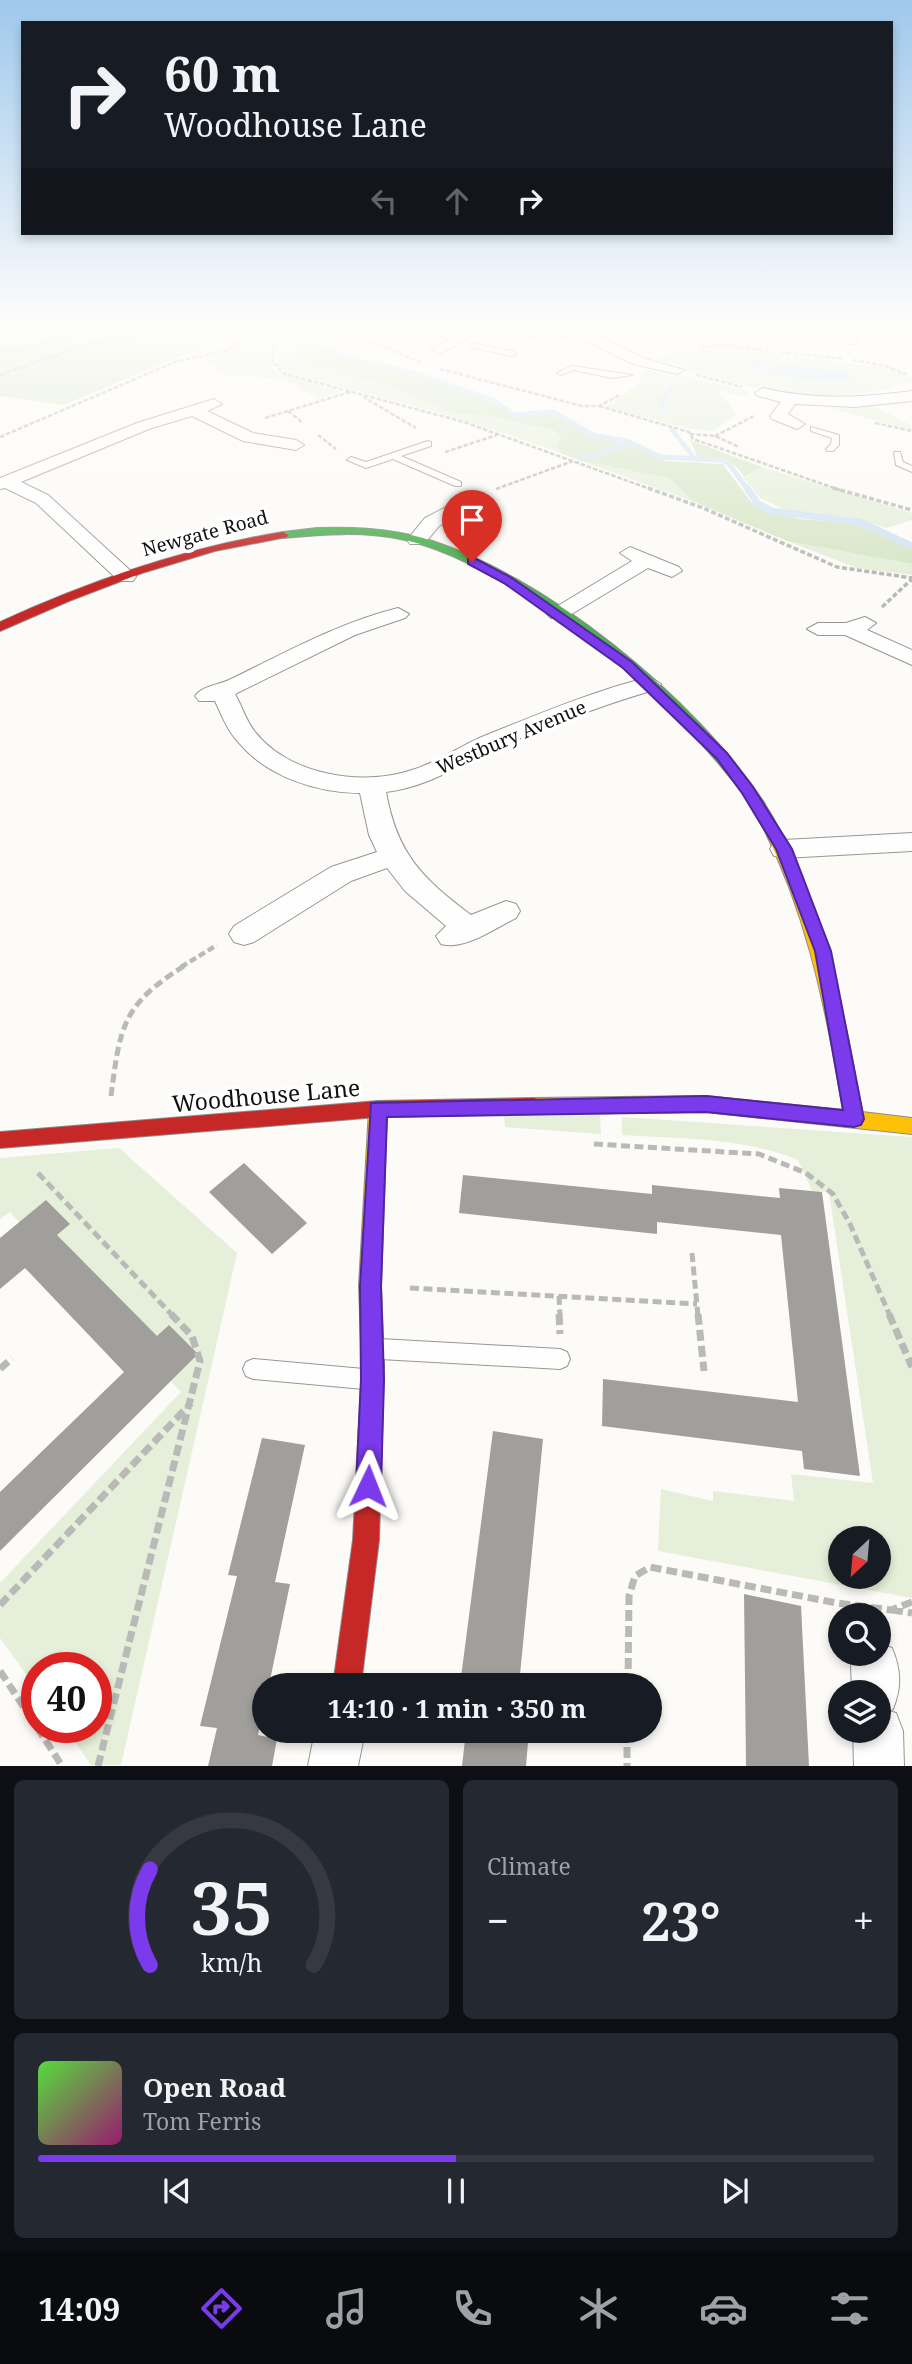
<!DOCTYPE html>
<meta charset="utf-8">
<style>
:root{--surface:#171b24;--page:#242831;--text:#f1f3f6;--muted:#9ea1a6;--line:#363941;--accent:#7c3aed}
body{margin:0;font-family:"Noto Serif",serif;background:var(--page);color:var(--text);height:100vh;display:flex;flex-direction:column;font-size:26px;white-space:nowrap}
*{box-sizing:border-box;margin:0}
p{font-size:23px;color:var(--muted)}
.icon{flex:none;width:38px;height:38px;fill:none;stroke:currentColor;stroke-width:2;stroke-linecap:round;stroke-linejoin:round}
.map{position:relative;height:1766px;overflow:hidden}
.details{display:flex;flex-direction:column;gap:14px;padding:14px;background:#0d0f14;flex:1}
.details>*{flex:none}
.banner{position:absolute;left:21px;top:21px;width:872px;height:214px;border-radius:0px;box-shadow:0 4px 10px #0003;background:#171b24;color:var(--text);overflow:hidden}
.needle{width:46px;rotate:206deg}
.buttons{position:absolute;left:828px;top:1526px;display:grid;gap:14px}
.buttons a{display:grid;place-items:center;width:63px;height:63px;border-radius:50%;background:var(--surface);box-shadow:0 4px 10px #0003;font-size:35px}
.speed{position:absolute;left:21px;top:1652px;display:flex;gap:14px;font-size:35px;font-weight:700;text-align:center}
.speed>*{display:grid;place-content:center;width:91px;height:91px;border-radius:50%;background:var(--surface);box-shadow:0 4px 10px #0003;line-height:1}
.speed .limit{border:10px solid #d22;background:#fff;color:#111}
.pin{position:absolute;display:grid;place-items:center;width:60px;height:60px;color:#fff;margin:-72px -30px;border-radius:50% 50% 50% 0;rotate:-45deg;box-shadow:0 0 7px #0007}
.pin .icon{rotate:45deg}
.me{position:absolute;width:77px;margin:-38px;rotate:2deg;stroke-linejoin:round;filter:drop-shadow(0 0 5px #0008)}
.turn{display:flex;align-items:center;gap:24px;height:147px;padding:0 28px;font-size:32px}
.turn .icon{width:91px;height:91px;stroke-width:2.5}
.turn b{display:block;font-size:49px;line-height:60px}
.lanes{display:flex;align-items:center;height:66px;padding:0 28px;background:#0003;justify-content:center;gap:35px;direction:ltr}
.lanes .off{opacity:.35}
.big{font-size:52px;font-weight:700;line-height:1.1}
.details .tile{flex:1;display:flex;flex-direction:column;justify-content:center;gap:10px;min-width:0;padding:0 24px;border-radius:10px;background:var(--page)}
.details .dial{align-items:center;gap:0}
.dial svg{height:182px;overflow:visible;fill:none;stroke:var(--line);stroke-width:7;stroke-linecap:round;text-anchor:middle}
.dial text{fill:var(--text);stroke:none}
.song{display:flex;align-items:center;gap:21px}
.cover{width:84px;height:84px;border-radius:10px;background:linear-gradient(135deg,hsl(110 70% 55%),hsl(320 70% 35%))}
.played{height:7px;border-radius:4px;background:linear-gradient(90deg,var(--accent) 50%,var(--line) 50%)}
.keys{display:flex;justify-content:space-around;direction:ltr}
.heat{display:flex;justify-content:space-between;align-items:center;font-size:38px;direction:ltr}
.details .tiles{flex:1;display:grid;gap:14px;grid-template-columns:1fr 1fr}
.tile:last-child{grid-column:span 2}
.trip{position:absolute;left:252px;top:1673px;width:410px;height:70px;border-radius:35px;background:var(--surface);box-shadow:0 4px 10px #0003;font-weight:700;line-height:70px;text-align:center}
.menu{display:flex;height:112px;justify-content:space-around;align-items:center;background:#090b0e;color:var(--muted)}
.menu .icon{width:49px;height:49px}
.menu .current{color:var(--accent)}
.menu b{font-size:32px;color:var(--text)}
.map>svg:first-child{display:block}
</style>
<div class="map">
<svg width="912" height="1766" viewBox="0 0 912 1766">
<rect width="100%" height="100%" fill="#fcfbf7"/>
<!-- green -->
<path fill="#e5efd9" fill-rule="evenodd" d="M258 328H286L292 332 320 369 390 386 451 413 488 416 553 430 562 436 557 446 560 453C472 420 381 396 289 374L277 366V336Z
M257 332 272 338 270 363 276 371 341 392 318 398 282 379 226 375 203 359 228 352Z
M717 345 891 369 912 378V382L891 386 889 390 824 397 771 392 683 371 687 368 650 358Z
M646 370 674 376 678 374 751 392 745 397 718 390 737 415 713 431 690 429 606 407 637 385Z
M875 407 912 426V430L832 409Z
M581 461 669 478 692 501Z
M762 467 912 513V520L886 528 849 517 790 512 760 498 744 478Z
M787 541 912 564V575L857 568Z
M600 1115 601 1134 505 1127 504 1116Z
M622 1117 912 1137V1598L658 1551 661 1489 713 1501V1491L794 1501 791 1474 873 1483 829 1192 812 1191 798 1160C741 1137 682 1139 622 1135ZM840 1538H878V1577H840Z
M119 1148 237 1253 121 1765H91L64 1727H96V1668H37V1689L0 1638V1583L181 1392 10 1212 0 1219V1158Z"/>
<!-- forest -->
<path fill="#d7e6c8" d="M0 328H240L245 329 64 405 0 396Z
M286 328 311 334 318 346 349 360 410 374 489 401 512 415 551 414 591 436 626 444 576 459 560 453 557 446 561 436 553 430 488 416 451 413 390 386 320 369 295 359 299 337Z
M690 440 762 467 744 477C734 458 719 458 698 458Z
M630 445 666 461 723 464 751 502 764 510 800 519 853 523 912 549V564L787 541 692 501 669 478 581 461Z"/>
<!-- water -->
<path fill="#d1e5f2" d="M737 359H753L847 373 852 377C829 390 760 371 736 362Z"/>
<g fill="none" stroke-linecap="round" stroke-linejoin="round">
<!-- stream-far1 -->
<path stroke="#d1e5f2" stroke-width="5" d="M294 328 317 334 322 346 352 359 414 373 493 400 514 415 553 412 593 435 627 441 661 457 722 460 729 464 748 490
M664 409 661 402 671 389
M672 430 696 460
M580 459 632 444"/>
<!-- stream -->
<path stroke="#d1e5f2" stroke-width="7" d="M747 488 758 504 772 511 860 522 912 546"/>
</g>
<!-- building -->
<path fill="#a09f9c" d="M244 1163 307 1223 272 1254 209 1192Z
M463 1175 652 1194V1185L780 1198 779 1188 822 1192 860 1476 804 1469 802 1451 602 1426 603 1379 798 1402 781 1235 657 1222V1234L459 1213Z
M46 1200 70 1224 57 1235 157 1336 169 1325 198 1354 0 1551V1492L124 1372 25 1268 0 1289V1238Z
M493 1431 543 1439 519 1685H460Z
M262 1438 305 1445 275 1582 290 1584 269 1685H264V1707L258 1735 277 1739 272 1766H208L217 1728 200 1726 237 1576 228 1575Z
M744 1594 801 1606 809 1766H746Z
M466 1731H529L526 1766H462Z"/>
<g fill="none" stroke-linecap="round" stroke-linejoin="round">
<!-- lane casing -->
<g stroke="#969694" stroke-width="2">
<path id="lane" d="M412 328H424L461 340 457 342Z
M665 328H696L681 333Z
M777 328H784L778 335 774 333Z
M855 328H862L855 344H849Z
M473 343 515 352 516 354 512 356 470 347Z
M572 366 632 375 613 378 573 370 561 375 557 373Z
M811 427 839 435V445L833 451H827L826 449 831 444 832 438 811 431Z
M428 441 431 442V446L401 456 461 482V486H455L393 459 366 468 347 460 351 457 366 462Z
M894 452H900L903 462 912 466V472L896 465Z
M380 1339 560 1349 567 1352 570 1359 567 1366 560 1369 380 1359 373 1356 370 1349 373 1342Z
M253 1359 364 1369 371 1372 374 1379 371 1386 364 1389 253 1379 246 1376 243 1369 246 1362Z"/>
</g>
<!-- street casing -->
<g stroke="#969694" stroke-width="2">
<path id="street" d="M468 328H486L443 352 438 353 431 349Z
M489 328H598L591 332 643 358 684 370 677 374 633 364 573 335 548 338 496 332Z
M763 388C813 400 861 398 912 391V401L855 407 795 404 788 414 805 424 797 429 772 419 770 416 781 402 758 396 755 393Z
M214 399 222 404 207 411 253 433 296 440 304 445 296 450 243 441 192 416 149 429 21 482 48 495 133 573 136 577 133 581H119L36 503 5 488 0 489V478L137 423Z
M475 492 481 493 484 497 481 501 439 526 424 544H410L407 540 425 518Z
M630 547 679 567 682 571 672 577 648 568 565 618H551L547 614 551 610 632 561 620 553Z
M398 608 409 614 405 618 355 635 235 694C242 706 246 721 255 732 289 775 362 787 412 770 438 762 460 746 484 736 539 714 593 691 650 677L661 684 658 689C601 705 545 727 491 751 455 768 426 787 386 792 397 854 422 878 471 915L506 901 516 904 520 911 516 918C495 928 464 951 441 944L436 936 446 926 405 891 387 868 351 881 254 942 244 945 234 942 229 934 234 926 331 867 377 852 369 835 360 793C318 793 268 777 240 744 228 732 222 716 215 701H199L195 696C202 686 218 685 229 680 285 653 338 623 398 608Z
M865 617 876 623 867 630 912 650V665L845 635H818L807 629 818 623H846Z
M912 833V851L784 858 774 856 770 849 774 842 784 840Z
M878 1643 892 1648C901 1670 902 1687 893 1709L889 1711 896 1713 903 1731 904 1766H854L853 1731H878V1692H852L851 1665 856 1654H878Z
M315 1731H365L358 1766H308Z"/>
</g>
<!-- fast casing -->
<g stroke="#8d8c8b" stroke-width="2">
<path id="fast" d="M317 528C353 527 388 528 423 538 544 574 696 699 765 804L758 809 753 807C692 724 616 654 529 599 491 574 449 550 405 540 365 531 323 534 283 538L278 535 283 532Z"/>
</g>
<!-- slow casing -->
<g stroke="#8d8c8b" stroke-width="2">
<path id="slow" d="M758 799 763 801C822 896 843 1004 862 1112L912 1118V1134L706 1112 534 1114 527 1112 525 1106 527 1100 534 1098 706 1096 843 1110C825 1001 805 902 751 804Z
M378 1101 385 1103 387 1109 381 1286 384 1366 381 1374 373 1377 365 1374 362 1366 359 1286 369 1109 371 1103Z"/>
</g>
<!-- jam casing -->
<g stroke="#8d8c8b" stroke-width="2">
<path id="jam" d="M283 532 288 535 287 537 215 551 142 573 69 601 0 631V622C90 581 184 548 283 532Z
M534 1098 541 1100 543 1106 541 1112 534 1114 378 1117 0 1148V1132L378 1101Z
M373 1355 381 1358 384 1366 379 1540 361 1685H333L353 1540 362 1366 365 1358Z"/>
</g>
<!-- path-far4 -->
<path stroke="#b9b9b8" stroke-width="2.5" stroke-dasharray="4.5 2" stroke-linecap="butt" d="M245 328 275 337 272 362 285 374 464 422 653 490
M339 328 422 363
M0 333 42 328
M700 347 724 345 771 351
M0 352 34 347 58 337 123 328
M780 352 844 359
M853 360 886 366 908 375
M440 369 582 406H599L620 395
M0 375 85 345 172 328
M696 375 742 387
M365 395V398L416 428
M599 406 689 432 693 439 840 490
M288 411 303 423
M265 418 350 392
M875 423 912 431
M690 434 715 436 739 447
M318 435 336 449
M715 436 754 416
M0 437 175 362 225 351 254 331
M445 452 497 435
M496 489 573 461"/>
<!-- path-far3 -->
<path stroke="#b9b9b8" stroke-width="3.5" stroke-dasharray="5 2.5" stroke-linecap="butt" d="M648 488 703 508 837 567 912 578
M833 488 912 510
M882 607 912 579"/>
<!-- path-far2 -->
<path stroke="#b9b9b8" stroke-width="4.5" stroke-dasharray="7 3.5" stroke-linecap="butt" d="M181 967 217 945"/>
<!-- path-far1 -->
<path stroke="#b9b9b8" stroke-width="5" stroke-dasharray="9 4.5" stroke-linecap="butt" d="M111 1096C120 1027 122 1005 184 966
M594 1144 759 1154 806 1173 833 1194 850 1224 890 1316
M38 1173 173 1316
M692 1253 698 1316
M410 1288 697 1304
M559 1296 560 1316"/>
<!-- path -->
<path stroke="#b9b9b8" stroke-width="7" stroke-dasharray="11 5" stroke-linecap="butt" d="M559 1314 560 1334
M698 1314 704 1371
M889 1314 912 1367
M0 1369 12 1358
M0 1605 191 1403
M892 1610 912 1613
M0 1671 37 1727
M628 1685 629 1596 635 1576 650 1567 837 1603 891 1610 912 1602
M37 1727 62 1766
M627 1731V1766
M98 1766 200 1361 192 1336 171 1314"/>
<!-- lane -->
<use href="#lane" fill="#fffefe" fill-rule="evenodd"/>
<!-- street -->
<use href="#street" fill="#fffefe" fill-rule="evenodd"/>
<!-- fast -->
<use href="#fast" fill="#4caf50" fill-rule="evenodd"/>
<!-- slow -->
<use href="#slow" fill="#ffc107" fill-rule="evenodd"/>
<!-- jam -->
<use href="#jam" fill="#c62828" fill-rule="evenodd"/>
</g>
<!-- sky -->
<linearGradient id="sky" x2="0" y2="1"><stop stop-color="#9fc8ec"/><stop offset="0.57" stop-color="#fefdfb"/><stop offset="1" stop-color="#fefdfb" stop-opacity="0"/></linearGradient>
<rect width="912" height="576" fill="url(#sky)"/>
<!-- route -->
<path fill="#7c3aed" stroke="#51269a" stroke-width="2" d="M468 559H476L512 578 632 662 727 753 753 787 792 849 831 951 864 1119 861 1125 854 1127 706 1112 387 1117 381 1286 384 1379 381 1486 377 1495 368 1498 359 1495 356 1486 361 1379 360 1286 371 1103 706 1096 843 1110 815 951 776 849 742 793 717 759 623 668 504 583 468 564Z"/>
<g text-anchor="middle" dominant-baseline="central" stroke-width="7" stroke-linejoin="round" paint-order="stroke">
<!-- street labels -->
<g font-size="19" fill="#101010" stroke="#fff">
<text transform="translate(205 533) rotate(-15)">Newgate Road</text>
<text transform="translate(511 737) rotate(-23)">Westbury Avenue</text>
</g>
<!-- near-street labels -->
<g font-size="23" fill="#101010" stroke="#fff">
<text transform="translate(266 1095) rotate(-5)">Woodhouse Lane</text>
</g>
</g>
</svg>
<div class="buttons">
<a><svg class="needle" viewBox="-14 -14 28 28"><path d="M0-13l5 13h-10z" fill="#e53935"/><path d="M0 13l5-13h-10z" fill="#9ea1a6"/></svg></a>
<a><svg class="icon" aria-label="search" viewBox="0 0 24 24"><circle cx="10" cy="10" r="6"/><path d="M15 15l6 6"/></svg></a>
<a><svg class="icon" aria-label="layers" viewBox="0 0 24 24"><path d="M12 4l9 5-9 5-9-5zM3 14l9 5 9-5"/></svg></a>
</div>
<div class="speed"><div class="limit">40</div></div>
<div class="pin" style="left:472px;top:562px;background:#d93025"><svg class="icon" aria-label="arrive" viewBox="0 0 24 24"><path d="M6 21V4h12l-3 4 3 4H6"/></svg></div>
<svg class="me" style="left:368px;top:1486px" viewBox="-20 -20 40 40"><path d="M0-17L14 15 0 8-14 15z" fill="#7c3aed" stroke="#fff" stroke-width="4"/></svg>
<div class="trip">14:10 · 1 min · 350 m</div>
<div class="banner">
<div class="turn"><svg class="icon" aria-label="right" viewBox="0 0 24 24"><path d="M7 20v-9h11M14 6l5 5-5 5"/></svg><div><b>60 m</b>Woodhouse Lane</div></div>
<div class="lanes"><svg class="icon off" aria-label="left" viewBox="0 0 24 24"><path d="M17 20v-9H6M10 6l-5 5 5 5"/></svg><svg class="icon off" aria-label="ahead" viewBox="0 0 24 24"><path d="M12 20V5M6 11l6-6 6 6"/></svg><svg class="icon" aria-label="right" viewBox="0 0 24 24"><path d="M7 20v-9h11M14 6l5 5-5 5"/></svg></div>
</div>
</div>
<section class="details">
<div class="tiles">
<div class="tile dial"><svg viewBox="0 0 100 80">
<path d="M14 69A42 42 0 1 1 86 69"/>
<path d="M14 69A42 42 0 0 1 14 27" stroke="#7c3aed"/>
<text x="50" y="56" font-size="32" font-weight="700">35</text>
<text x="50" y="72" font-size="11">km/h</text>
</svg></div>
<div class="tile"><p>Climate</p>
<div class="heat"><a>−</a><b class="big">23°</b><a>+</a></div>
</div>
<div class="tile">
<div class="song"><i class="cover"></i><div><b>Open Road</b><p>Tom Ferris</p></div></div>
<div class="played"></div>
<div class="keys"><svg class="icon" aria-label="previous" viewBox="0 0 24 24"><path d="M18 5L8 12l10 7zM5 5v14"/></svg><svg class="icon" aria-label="pause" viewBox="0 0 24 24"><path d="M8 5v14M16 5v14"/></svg><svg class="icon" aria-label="next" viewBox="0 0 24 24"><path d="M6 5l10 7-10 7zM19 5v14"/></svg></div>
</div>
</div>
</section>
<nav class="menu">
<b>14:09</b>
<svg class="icon current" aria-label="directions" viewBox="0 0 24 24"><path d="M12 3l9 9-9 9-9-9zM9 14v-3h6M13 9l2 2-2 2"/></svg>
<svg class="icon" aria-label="music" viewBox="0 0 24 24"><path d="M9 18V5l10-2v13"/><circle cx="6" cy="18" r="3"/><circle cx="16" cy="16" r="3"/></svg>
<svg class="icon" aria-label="phone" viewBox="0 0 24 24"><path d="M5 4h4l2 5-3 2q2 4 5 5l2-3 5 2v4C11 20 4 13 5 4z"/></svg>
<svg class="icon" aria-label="climate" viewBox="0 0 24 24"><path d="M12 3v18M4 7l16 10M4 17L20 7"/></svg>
<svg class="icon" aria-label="car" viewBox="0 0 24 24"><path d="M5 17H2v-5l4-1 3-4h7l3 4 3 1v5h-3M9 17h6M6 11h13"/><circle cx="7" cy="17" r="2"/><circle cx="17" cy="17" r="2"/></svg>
<svg class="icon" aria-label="filters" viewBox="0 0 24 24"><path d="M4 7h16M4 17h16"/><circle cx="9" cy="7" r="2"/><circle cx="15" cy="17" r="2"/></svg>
</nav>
